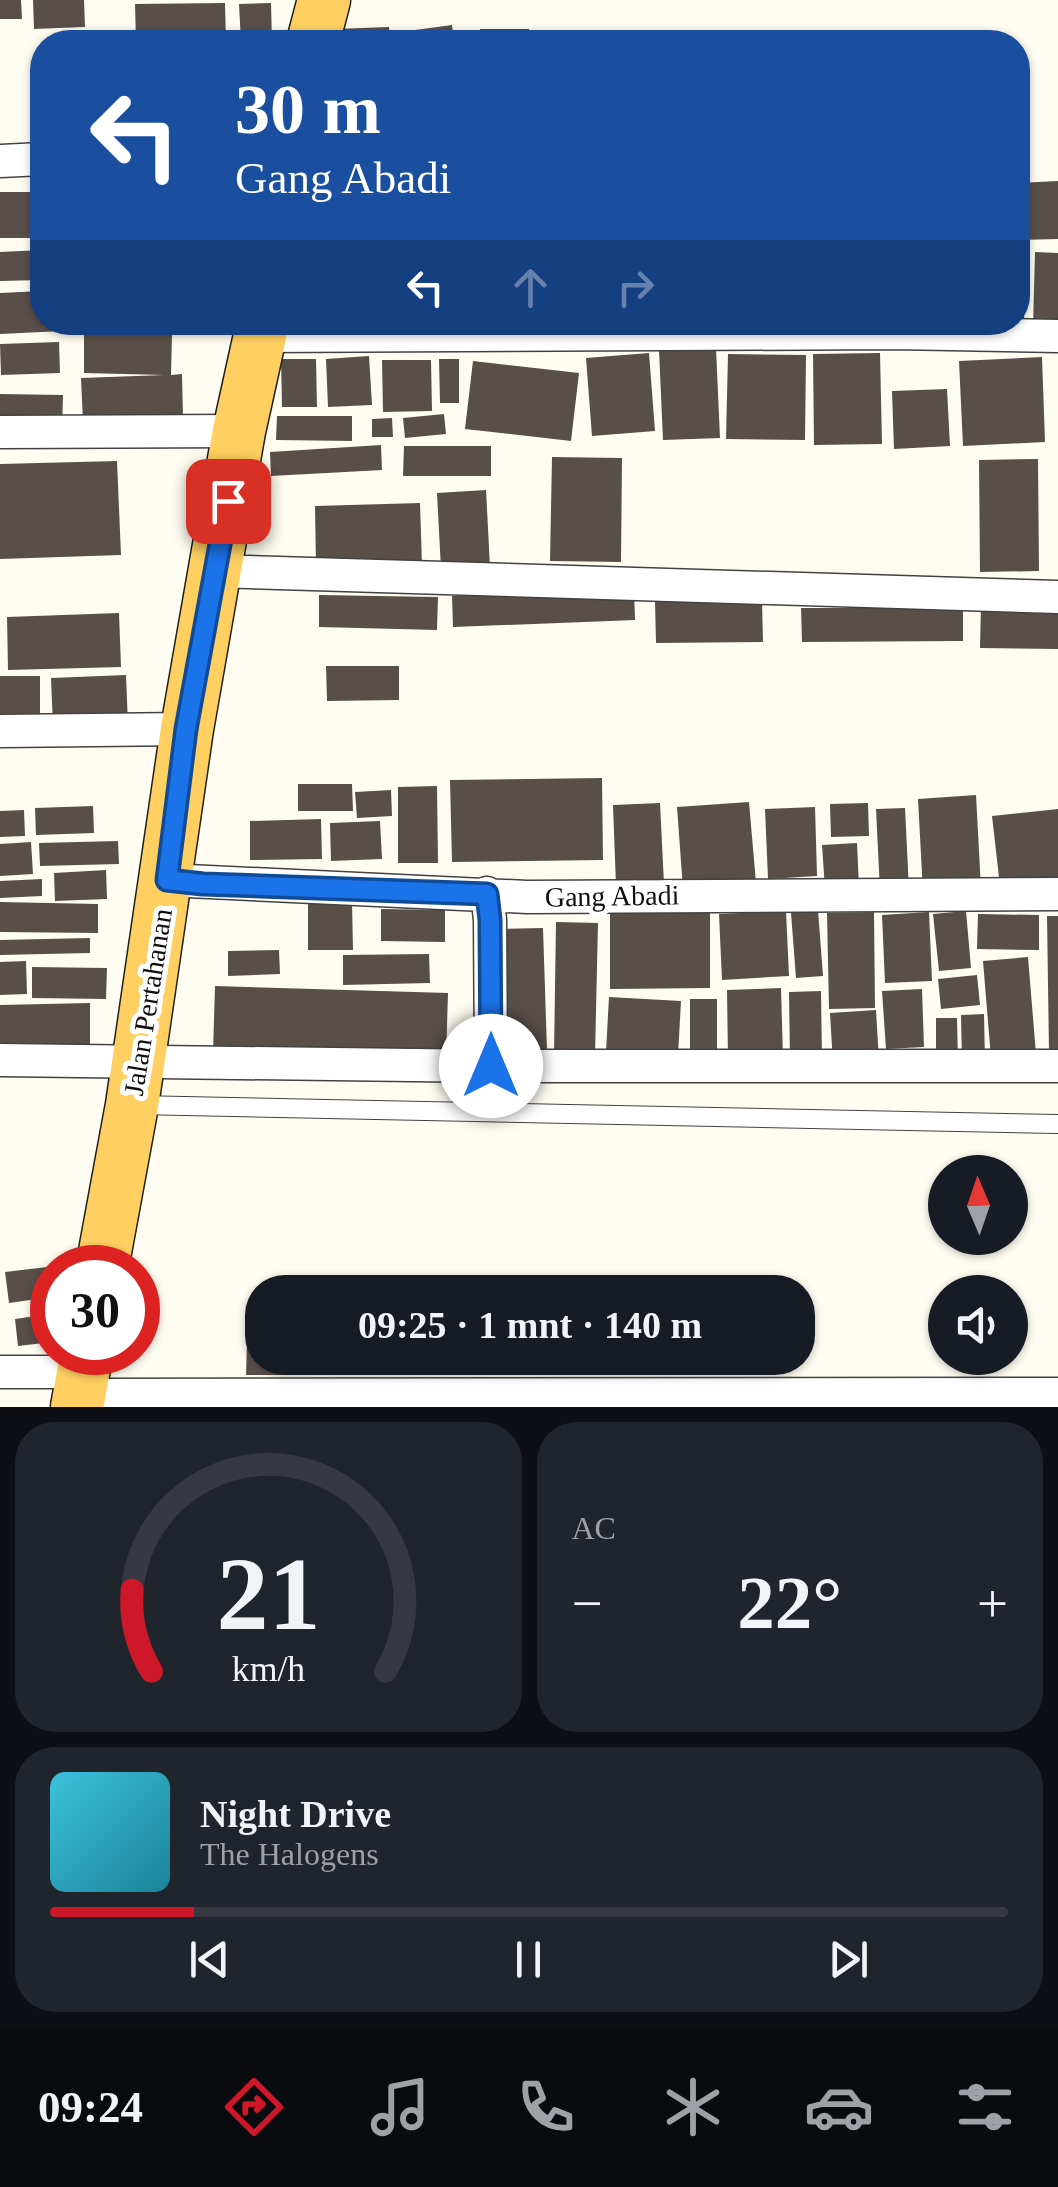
<!DOCTYPE html>
<html lang="id">
<meta charset="utf-8">
<style>
:root{--surface:#171b24;--page:#20242c;--text:#f1f3f6;--muted:#9ea1a6;--line:#363941;--accent:#cf172a}
body{margin:0;font-family:Georgia,serif;background:var(--page);color:var(--text);height:100vh;display:flex;flex-direction:column;font-size:38px;white-space:nowrap}
*{box-sizing:border-box;margin:0}
p{font-size:32px;color:var(--muted)}
.icon{flex:none;width:55px;height:55px;fill:none;stroke:currentColor;stroke-width:2;stroke-linecap:round;stroke-linejoin:round}
.map{position:relative;height:1407px;overflow:hidden}
.details{display:flex;flex-direction:column;gap:15px;padding:15px;background:#0d0f14;flex:1}
.details>*{flex:none}
.hud{position:absolute;left:30px;top:30px;width:1000px;height:305px;border-radius:40px;box-shadow:0 2px 8px #0004;background:#1a4fa0;color:#fff;overflow:hidden}
.needle{width:65px;rotate:358deg}
.tools{position:absolute;left:928px;top:1155px;display:grid;gap:20px}
.tools a{display:grid;place-items:center;width:100px;height:100px;border-radius:50%;background:var(--surface);box-shadow:0 2px 8px #0004;font-size:50px}
.speed{position:absolute;left:30px;top:1245px;display:flex;gap:20px;font-size:50px;font-weight:700;text-align:center}
.speed>*{display:grid;place-content:center;width:130px;height:130px;border-radius:50%;background:var(--surface);box-shadow:0 2px 8px #0004;line-height:1}
.speed .limit{border:15px solid #d22;background:#fff;color:#111}
.pin{position:absolute;display:grid;place-items:center;width:85px;height:85px;color:#fff;margin:-42px;border-radius:20px;box-shadow:0 5px 15px #0006}
.me{position:absolute;width:110px;margin:-55px;rotate:0deg;stroke-linejoin:round;filter:drop-shadow(0 0 8px #0008)}
.turn{display:flex;align-items:center;gap:35px;height:210px;padding:0 40px;font-size:45px}
.turn .icon{width:130px;height:130px;stroke-width:2.5}
.turn b{display:block;font-size:70px;line-height:85px}
.lanes{display:flex;align-items:center;height:95px;padding:0 40px;background:#0003;justify-content:center;gap:50px;direction:ltr}
.lanes .off{opacity:.35}
.big{font-size:75px;font-weight:700;line-height:1.1}
.details .widget{flex:1;display:flex;flex-direction:column;justify-content:center;gap:15px;min-width:0;padding:0 35px;border-radius:40px;background:var(--page)}
.details .dial{align-items:center;gap:0}
.dial svg{height:260px;overflow:visible;fill:none;stroke:var(--line);stroke-width:7;stroke-linecap:round;text-anchor:middle}
.dial text{fill:var(--text);stroke:none}
.song{display:flex;align-items:center;gap:30px}
.cover{width:120px;height:120px;border-radius:15px;background:linear-gradient(135deg,hsl(190 70% 55%),hsl(190 70% 35%))}
.played{height:10px;border-radius:5px;background:linear-gradient(90deg,var(--accent) 15%,var(--line) 15%)}
.keys{display:flex;justify-content:space-around;direction:ltr}
.heat{display:flex;justify-content:space-between;align-items:center;font-size:55px;direction:ltr}
.details .tiles{flex:1;display:grid;gap:15px;grid-template-columns:1fr 1fr}
.widget:last-child{grid-column:span 2}
.trip{position:absolute;left:245px;top:1275px;width:570px;height:100px;border-radius:40px;background:var(--surface);box-shadow:0 2px 8px #0004;font-weight:700;line-height:100px;text-align:center}
.tabs{display:flex;height:160px;justify-content:space-around;align-items:center;background:#090b0e;color:var(--muted)}
.tabs .icon{width:70px;height:70px}
.tabs .active{color:var(--accent)}
.tabs b{font-size:45px;color:var(--text)}
.map>svg:first-child{display:block}
</style>
<div class="map">
<svg width="1058" height="1407" viewBox="0 0 1058 1407">
<rect width="100%" height="100%" fill="#fffcf1"/>
<!-- building -->
<path fill="#594f4a" d="M0 0H21L22 19H0Z
M33 0H84L85 27 34 29Z
M225 3 226 42H136L135 4Z
M271 3 272 42H241L239 4Z
M452 25 454 42H409L408 31Z
M389 27 390 42H336V29Z
M480 29H529V42H480Z
M37 73H42V114H40Z
M1058 181V239L1018 240V183Z
M0 192H42V238H0Z
M42 250V280L0 281V252Z
M1035 252 1058 253V327L1033 326Z
M1018 253 1025 254 1024 325H1018Z
M42 291V322H62L63 331 0 334V293Z
M84 333 172 335 171 375 182 374 183 419 83 422 81 378 164 375 84 373Z
M59 342 60 373 1 375 0 344Z
M716 348 720 438 663 440 659 350Z
M649 353 655 431 592 436 586 358Z
M880 353 882 444 814 445 813 354Z
M728 354 806 355 805 440 726 439Z
M369 356 372 405 328 407 326 359Z
M1042 357 1045 442 963 446 959 361Z
M281 359H316L317 407H282Z
M439 359H459V403H440Z
M382 360H431L432 411 383 412Z
M473 361 579 373 571 441 465 429Z
M947 389 950 446 894 449 892 391Z
M0 394 63 395 62 429 0 428Z
M444 414 446 434 405 438 403 418Z
M277 416H352V441L276 440Z
M392 418 393 437H372V419Z
M381 445 382 470 271 476 270 452Z
M404 446H491V476H403Z
M552 457 622 458 621 562 550 561Z
M1038 459 1039 571 980 572 979 460Z
M117 461 121 555 0 559V464Z
M486 490 490 567 441 569 437 493Z
M420 503 422 565 316 567 315 506Z
M634 589 635 620 453 627 452 596Z
M319 595 438 597 437 630 319 627Z
M762 601 763 642 656 643 655 602Z
M981 604 1058 606V649L980 648Z
M801 608H963V641L802 642Z
M119 613 121 667 8 670 7 617Z
M326 666H399V700L327 701Z
M126 675 128 725 53 727 51 678Z
M0 676H40V728L0 729Z
M602 778 603 860 452 862 450 780Z
M298 784H352L353 811H298Z
M437 786 438 863H398V787Z
M391 790 392 816 357 818 355 792Z
M976 795 981 888 923 892 918 799Z
M749 802 756 883 683 889 677 807Z
M660 803 664 884 616 886 613 805Z
M868 803 869 836 831 837 830 804Z
M93 806 94 833 36 835 35 808Z
M815 807 817 876 768 879 765 809Z
M905 808 909 890 880 891 876 809Z
M1058 809V879L1000 886 992 816Z
M24 810 25 836 0 837V811Z
M321 819 322 859 250 860V821Z
M380 821 382 859 331 861 330 823Z
M118 841 119 864 40 866 39 843Z
M31 842 33 874 0 876V844Z
M857 843 859 887 825 889 822 845Z
M106 870 107 899 55 901 54 873Z
M42 879V896L0 898V881Z
M352 901 353 950H308V902Z
M0 902 98 904V933L0 932Z
M381 909 445 910V942L381 941Z
M818 910 823 976 796 978 791 913Z
M786 911 789 976 722 980 719 914Z
M966 911 971 968 939 971 933 914Z
M874 912 875 1008 829 1009 827 913Z
M929 912 932 981 885 983 882 915Z
M610 913H710V988L610 989Z
M978 914 1039 915V950L977 949Z
M1047 916H1058V1052H1049Z
M556 922 598 923 595 1056 554 1055Z
M543 928 547 1050 506 1052 502 929Z
M90 938V953L0 955V940Z
M279 950 280 974 228 976V951Z
M429 954 430 983 343 985V955Z
M1028 957 1036 1054 991 1058 983 961Z
M26 961 27 994 0 995V962Z
M32 967 107 968 106 999 32 998Z
M977 975 980 1005 941 1009 938 979Z
M215 986 448 993 446 1059 213 1053Z
M781 988 783 1058 728 1060 727 990Z
M922 989 924 1047 886 1049 882 991Z
M821 991 822 1060H790L789 992Z
M609 997 681 1001 678 1056 606 1052Z
M690 999H717V1055H690Z
M90 1003V1051L0 1052V1005Z
M876 1010 879 1061 833 1063 830 1013Z
M984 1014 985 1062H962L961 1015Z
M936 1018H957L958 1061H936Z
M47 1267 51 1297 9 1303 5 1272Z
M50 1314 52 1342 18 1346 15 1319Z
M247 1340 262 1341V1358H285V1375H246Z"/>
<g fill="none" stroke-linecap="round" stroke-linejoin="round">
<!-- service casing -->
<g stroke="#424242" stroke-width="20">
<path id="service" d="M137 1105 1058 1124"/>
</g>
<!-- minor casing -->
<g stroke="#424242" stroke-width="35">
<path id="minor" d="M0 161 42 159
M261 336 895 333 1058 336
M0 432 239 431
M216 571 1058 597
M0 731 187 729
M167 880 527 897 1058 894
M487 893 490 920 491 1066
M0 1060 491 1066H1058
M0 1372H83
M79 1395 1058 1394"/>
</g>
<!-- primary casing -->
<g stroke="#202020" stroke-width="55">
<path id="primary" d="M313 42 324 0
M102 1268 132 1105 187 729 239 431 263 322
M77 1407 87 1352"/>
</g>
<!-- service -->
<use href="#service" stroke="#fff" stroke-width="18"/>
<!-- minor -->
<use href="#minor" stroke="#fff" stroke-width="32"/>
<!-- primary -->
<use href="#primary" stroke="#ffd061" stroke-width="52"/>
</g>
<g fill="none" stroke-linecap="round" stroke-linejoin="round">
<!-- route casing -->
<g stroke="#114b97" stroke-width="25">
<path id="route" d="M228 501 186 729 167 880 203 884 487 894 490 920 491 1066"/>
</g>
<!-- route -->
<use href="#route" stroke="#1a73e8" stroke-width="18"/>
</g>
<g text-anchor="middle" dominant-baseline="central" stroke-width="10" stroke-linejoin="round" paint-order="stroke">
<!-- street labels -->
<g font-size="28" fill="#0f0f0f" stroke="#fff">
<text transform="translate(612 896) rotate(-1)">Gang Abadi</text>
<text transform="translate(148 1002) rotate(-81)">Jalan Pertahanan</text>
</g>
</g>
</svg>
<div class="tools">
<a><svg class="needle" viewBox="-14 -14 28 28"><path d="M0-13l5 13h-10z" fill="#e53935"/><path d="M0 13l5-13h-10z" fill="#9ea1a6"/></svg></a>
<a><svg class="icon" aria-label="sound" viewBox="0 0 24 24"><path d="M4 9h4l5-4v14l-5-4H4zM17 9q2 3 0 6"/></svg></a>
</div>
<div class="speed"><div class="limit">30</div></div>
<div class="pin" style="left:228px;top:501px;background:#d93025"><svg class="icon" aria-label="arrive" viewBox="0 0 24 24"><path d="M6 21V4h12l-3 4 3 4H6"/></svg></div>
<svg class="me" style="left:491px;top:1066px" viewBox="-20 -20 40 40"><circle r="19" fill="#fff"/><path d="M0-13L10 11 0 6-10 11z" fill="#1a73e8"/></svg>
<div class="trip">09:25 · 1 mnt · 140 m</div>
<div class="hud">
<div class="turn"><svg class="icon" aria-label="left" viewBox="0 0 24 24"><path d="M17 20v-9H6M10 6l-5 5 5 5"/></svg><div><b>30 m</b>Gang Abadi</div></div>
<div class="lanes"><svg class="icon" aria-label="left" viewBox="0 0 24 24"><path d="M17 20v-9H6M10 6l-5 5 5 5"/></svg><svg class="icon off" aria-label="ahead" viewBox="0 0 24 24"><path d="M12 20V5M6 11l6-6 6 6"/></svg><svg class="icon off" aria-label="right" viewBox="0 0 24 24"><path d="M7 20v-9h11M14 6l5 5-5 5"/></svg></div>
</div>
</div>
<section class="details">
<div class="tiles">
<div class="widget dial"><svg viewBox="0 0 100 80">
<path d="M14 69A42 42 0 1 1 86 69"/>
<path d="M14 69A42 42 0 0 1 8 44" stroke="#cf172a"/>
<text x="50" y="56" font-size="32" font-weight="700">21</text>
<text x="50" y="72" font-size="11">km/h</text>
</svg></div>
<div class="widget"><p>AC</p>
<div class="heat"><a>−</a><b class="big">22°</b><a>+</a></div>
</div>
<div class="widget">
<div class="song"><i class="cover"></i><div><b>Night Drive</b><p>The Halogens</p></div></div>
<div class="played"></div>
<div class="keys"><svg class="icon" aria-label="previous" viewBox="0 0 24 24"><path d="M18 5L8 12l10 7zM5 5v14"/></svg><svg class="icon" aria-label="pause" viewBox="0 0 24 24"><path d="M8 5v14M16 5v14"/></svg><svg class="icon" aria-label="next" viewBox="0 0 24 24"><path d="M6 5l10 7-10 7zM19 5v14"/></svg></div>
</div>
</div>
</section>
<nav class="tabs">
<b>09:24</b>
<svg class="icon active" aria-label="directions" viewBox="0 0 24 24"><path d="M12 3l9 9-9 9-9-9zM9 14v-3h6M13 9l2 2-2 2"/></svg>
<svg class="icon" aria-label="music" viewBox="0 0 24 24"><path d="M9 18V5l10-2v13"/><circle cx="6" cy="18" r="3"/><circle cx="16" cy="16" r="3"/></svg>
<svg class="icon" aria-label="phone" viewBox="0 0 24 24"><path d="M5 4h4l2 5-3 2q2 4 5 5l2-3 5 2v4C11 20 4 13 5 4z"/></svg>
<svg class="icon" aria-label="climate" viewBox="0 0 24 24"><path d="M12 3v18M4 7l16 10M4 17L20 7"/></svg>
<svg class="icon" aria-label="car" viewBox="0 0 24 24"><path d="M5 17H2v-5l4-1 3-4h7l3 4 3 1v5h-3M9 17h6M6 11h13"/><circle cx="7" cy="17" r="2"/><circle cx="17" cy="17" r="2"/></svg>
<svg class="icon" aria-label="filters" viewBox="0 0 24 24"><path d="M4 7h16M4 17h16"/><circle cx="9" cy="7" r="2"/><circle cx="15" cy="17" r="2"/></svg>
</nav>
